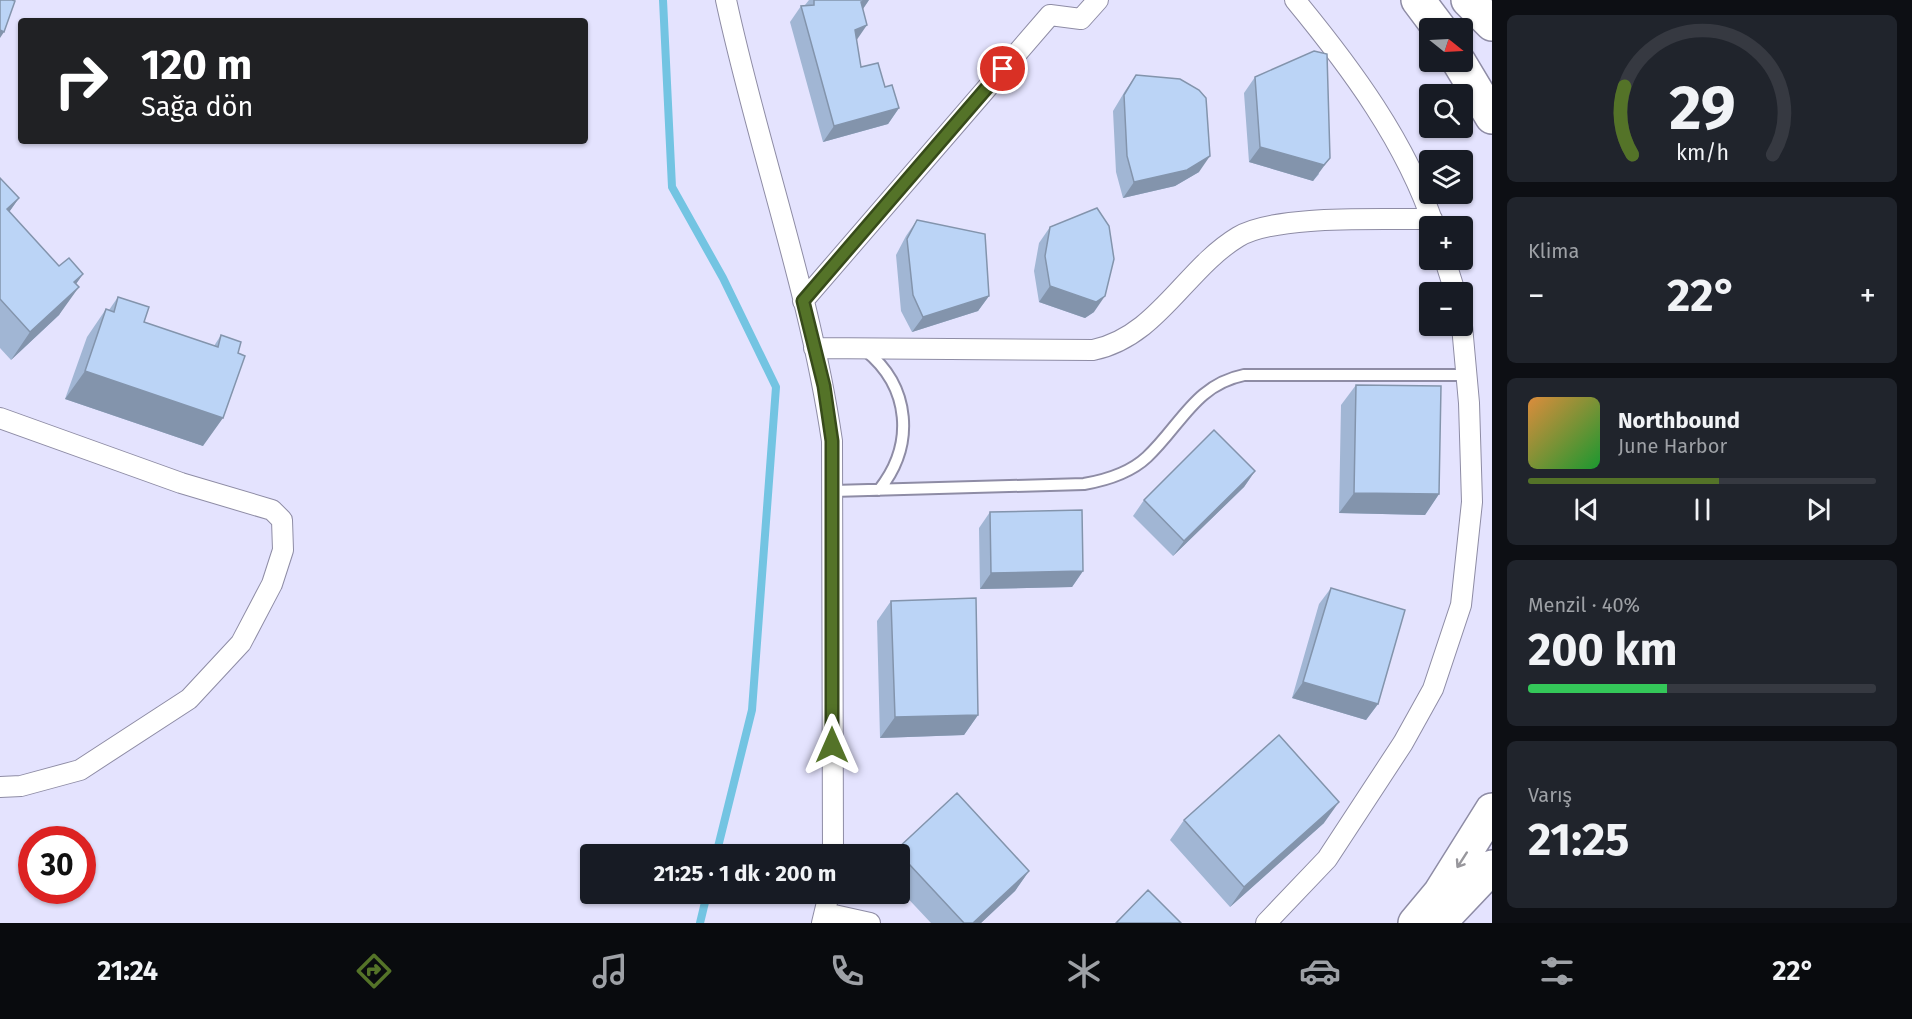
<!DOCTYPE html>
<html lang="tr">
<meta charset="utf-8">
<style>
:root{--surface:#171b24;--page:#20242c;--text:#f1f3f6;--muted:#9ea1a6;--line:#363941;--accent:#547328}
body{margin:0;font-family:"Fira Sans",sans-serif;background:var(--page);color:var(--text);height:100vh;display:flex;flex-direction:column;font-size:22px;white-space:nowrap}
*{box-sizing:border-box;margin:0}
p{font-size:20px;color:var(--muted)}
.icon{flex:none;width:33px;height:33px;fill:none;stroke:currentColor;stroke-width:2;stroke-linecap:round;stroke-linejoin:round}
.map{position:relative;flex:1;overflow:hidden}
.panel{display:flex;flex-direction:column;gap:15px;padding:15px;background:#0d0f14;width:420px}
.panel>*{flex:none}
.hud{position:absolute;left:18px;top:18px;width:570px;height:126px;border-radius:6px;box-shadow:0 2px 4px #0004;background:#202124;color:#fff;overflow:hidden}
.needle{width:39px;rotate:108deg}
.controls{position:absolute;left:1419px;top:18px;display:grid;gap:12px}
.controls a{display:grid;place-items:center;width:54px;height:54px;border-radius:6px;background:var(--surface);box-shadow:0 2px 4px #0004;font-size:30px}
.speed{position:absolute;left:18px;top:826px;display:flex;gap:12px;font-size:30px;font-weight:700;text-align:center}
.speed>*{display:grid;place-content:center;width:78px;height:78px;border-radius:50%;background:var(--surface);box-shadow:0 2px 4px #0004;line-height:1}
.speed .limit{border:9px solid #d22;background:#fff;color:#111}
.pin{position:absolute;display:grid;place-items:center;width:51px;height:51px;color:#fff;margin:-26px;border:3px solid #fff;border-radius:50%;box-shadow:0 2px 6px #0007}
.me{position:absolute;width:66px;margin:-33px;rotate:0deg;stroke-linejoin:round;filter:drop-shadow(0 0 4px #0008)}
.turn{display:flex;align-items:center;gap:21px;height:126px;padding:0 24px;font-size:27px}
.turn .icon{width:78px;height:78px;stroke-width:2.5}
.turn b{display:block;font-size:42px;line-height:51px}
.big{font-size:45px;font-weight:700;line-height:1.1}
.panel .tile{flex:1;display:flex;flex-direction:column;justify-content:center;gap:9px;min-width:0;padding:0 21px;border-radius:9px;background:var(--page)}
.panel .dial{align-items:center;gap:0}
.dial svg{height:156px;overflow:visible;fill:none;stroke:var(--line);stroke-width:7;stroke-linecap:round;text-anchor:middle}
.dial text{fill:var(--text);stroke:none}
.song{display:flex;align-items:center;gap:18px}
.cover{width:72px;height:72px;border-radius:9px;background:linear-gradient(135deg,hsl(30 70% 55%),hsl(130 70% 35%))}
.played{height:6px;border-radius:3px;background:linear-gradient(90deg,var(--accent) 55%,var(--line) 55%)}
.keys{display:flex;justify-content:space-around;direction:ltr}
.heat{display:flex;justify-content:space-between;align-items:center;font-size:33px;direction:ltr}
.charge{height:9px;border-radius:4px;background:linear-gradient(90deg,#34c759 40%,var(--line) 0)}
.trip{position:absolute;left:580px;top:844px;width:330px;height:60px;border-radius:6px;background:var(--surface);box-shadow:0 2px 4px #0004;font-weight:700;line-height:60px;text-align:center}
.tab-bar{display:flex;height:96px;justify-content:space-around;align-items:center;background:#090b0e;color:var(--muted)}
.tab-bar .icon{width:42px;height:42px}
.tab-bar .active{color:var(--accent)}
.tab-bar b{font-size:27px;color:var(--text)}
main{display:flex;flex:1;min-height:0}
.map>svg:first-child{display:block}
</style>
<main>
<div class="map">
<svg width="1492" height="923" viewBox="0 0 1492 923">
<rect width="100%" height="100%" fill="#e4e3fe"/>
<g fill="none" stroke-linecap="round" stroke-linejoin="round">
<!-- stream -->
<path stroke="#73c4e2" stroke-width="8" d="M663 0 672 187 723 278 776 387 752 710 716 855
M700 923 707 894"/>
<!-- service casing -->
<g stroke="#8e8ca5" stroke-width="14">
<path id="service" d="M865 350C911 387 915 445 879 490
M833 491 1084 484C1107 480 1130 473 1147 457 1181 425 1195 385 1244 375H1467"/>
</g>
<!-- minor casing -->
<g stroke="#8e8ca5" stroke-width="22">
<path id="minor" d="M726 0C758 148 810 291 832 441L833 855
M1295 0C1351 68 1406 142 1434 226
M1445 260 1455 292
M803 301 1050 15 1081 19 1098 0
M814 348 1093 350C1157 337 1185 269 1238 237 1276 214 1384 220 1432 219
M0 418 181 483 272 510 282 520 283 550 272 584 241 643 189 699 80 770 21 786 0 787
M825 913 870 923
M822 923 829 894
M1266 923 1327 859 1403 743 1433 689 1461 605 1472 502 1469 403 1462 326"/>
</g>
<!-- motorway casing -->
<g stroke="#8e8ca5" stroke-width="36">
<path id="motorway" d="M1418 0 1439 28
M1468 0 1492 24
M1459 62 1492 117
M1415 923 1440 893 1492 810
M1439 923 1492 867"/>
</g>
<!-- service -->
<use href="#service" stroke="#fff" stroke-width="10"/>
<!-- minor -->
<use href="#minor" stroke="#fff" stroke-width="20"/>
<!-- motorway -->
<use href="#motorway" stroke="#fff" stroke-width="33"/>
</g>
<!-- wall -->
<path fill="#a1b6d4" d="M809 0H869L863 9 856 40 861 67 885 87 899 108 888 124 823 142 790 22 801 6 805 5Z
M1136 75 1199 172 1175 186 1123 198 1116 172 1113 111 1125 91Z
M1255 77 1319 174 1313 181 1249 162 1244 93Z
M0 178 19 198 9 212 59 266 83 274 76 284 59 315 11 360 0 348Z
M917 220 989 296 978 311 912 332 901 311 896 255 906 236Z
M1050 227 1094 312 1085 318 1039 302 1034 271 1039 243Z
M118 297 144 322 214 346 221 335 203 446 65 399 87 337 106 309 109 310Z
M1356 385 1439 494 1425 515 1339 513 1341 405Z
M1255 471 1244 487 1173 556 1133 516 1144 500Z
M990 512 1083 571 1072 587 980 589 979 528Z
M1331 588 1378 704 1366 720 1292 698 1319 604Z
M891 601 978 715 964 735 880 738 877 621Z
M1184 820 1324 823 1230 907 1170 840Z
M896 850 1029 871 1015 891 981 923H931L900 890V855H893Z"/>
<!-- shaded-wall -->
<path fill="#8394ac" d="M869 0 858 16 861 2Z
M867 25 856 41 855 30Z
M0 30 4 32 0 38Z
M899 108 888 124 823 142 834 126Z
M1260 147 1330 158 1313 181 1249 162Z
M1210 156 1199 172 1175 186 1123 198 1134 182Z
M19 198 0 225 7 209Z
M83 274 64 301 79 287 59 315 11 360 30 332 74 282Z
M1050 286 1105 296 1094 312 1085 318 1039 302Z
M989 296 978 311 912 332 923 317Z
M85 371 223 418 203 446 65 399Z
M1255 471 1244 487 1173 556 1184 541Z
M1354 493 1439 494 1425 515 1339 513Z
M1083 571 1072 587 980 589 991 573Z
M1303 682 1378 704 1366 720 1292 698Z
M978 715 964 735 880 738 895 717Z
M1339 802 1324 823 1230 907 1244 887Z
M1029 871 1015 891 981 923H973Z"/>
<!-- building -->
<path fill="#bbd4f6" stroke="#8394ac" stroke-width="1.5" d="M0 0H12L15 1 4 32 0 30Z
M814 0H868L861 2 867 25 855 30 861 67 878 63 885 87 892 85 899 108 834 126 801 6 814 5Z
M1314 51 1327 54 1330 158 1324 165 1260 147 1255 77Z
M1136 75 1180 79 1199 90 1206 98 1210 156 1187 170 1134 182 1127 156 1124 95Z
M0 178 19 198 7 209 59 266 69 258 83 274 74 282 79 287 30 332 0 299Z
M1097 208 1109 226 1114 259 1105 296 1096 302 1050 286 1045 256 1050 227Z
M917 220 985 234 989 296 923 317 913 295 907 239Z
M118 297 149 307 144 322 218 347 221 335 241 342 238 353 245 356 223 418 85 371 106 309 114 312Z
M1356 385 1441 386 1439 494 1354 493Z
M1214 430 1255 471 1184 541 1144 500Z
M1082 510 1083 571 991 573 990 512Z
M1331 588 1405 610 1378 704 1303 682Z
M976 598 978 715 895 717 891 601Z
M1279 735 1339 802 1244 887 1184 820Z
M957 793 1029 871 973 923H964L896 850Z
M1148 890 1181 923H1116Z"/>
<!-- one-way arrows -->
<defs><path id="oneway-shaft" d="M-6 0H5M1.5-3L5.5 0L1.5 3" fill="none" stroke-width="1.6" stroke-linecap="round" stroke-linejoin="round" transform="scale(1.5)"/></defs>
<use stroke="#98979c" href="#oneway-shaft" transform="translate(1462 860) rotate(123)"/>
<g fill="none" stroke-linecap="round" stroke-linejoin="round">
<!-- route casing -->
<g stroke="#374b1a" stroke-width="15">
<path id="route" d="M832 745V441L824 386 803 301 1003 69"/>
</g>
<!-- route -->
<use href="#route" stroke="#547328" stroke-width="10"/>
</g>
</svg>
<div class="controls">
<a><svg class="needle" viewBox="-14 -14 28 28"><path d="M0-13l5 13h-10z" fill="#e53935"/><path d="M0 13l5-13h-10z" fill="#9ea1a6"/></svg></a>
<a><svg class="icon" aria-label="search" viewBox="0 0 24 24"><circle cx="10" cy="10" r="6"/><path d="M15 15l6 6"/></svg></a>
<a><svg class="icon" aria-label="layers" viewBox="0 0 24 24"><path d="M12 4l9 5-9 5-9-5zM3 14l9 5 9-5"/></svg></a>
<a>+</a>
<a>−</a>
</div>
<div class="speed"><div class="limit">30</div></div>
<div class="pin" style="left:1003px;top:69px;background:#d93025"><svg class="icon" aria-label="arrive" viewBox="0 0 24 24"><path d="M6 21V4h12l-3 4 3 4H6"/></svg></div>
<svg class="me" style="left:832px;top:745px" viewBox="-20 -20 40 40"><path d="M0-17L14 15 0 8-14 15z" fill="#547328" stroke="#fff" stroke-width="4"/></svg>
<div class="trip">21:25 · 1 dk · 200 m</div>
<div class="hud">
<div class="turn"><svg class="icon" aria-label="right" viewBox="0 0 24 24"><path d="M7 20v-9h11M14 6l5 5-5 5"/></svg><div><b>120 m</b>Sağa dön</div></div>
</div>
</div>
<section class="panel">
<div class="tile dial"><svg viewBox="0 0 100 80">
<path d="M14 69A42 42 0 1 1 86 69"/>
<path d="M14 69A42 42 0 0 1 10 34" stroke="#547328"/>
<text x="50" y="56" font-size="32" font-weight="700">29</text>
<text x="50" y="72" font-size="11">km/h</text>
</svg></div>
<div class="tile"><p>Klima</p>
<div class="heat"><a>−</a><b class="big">22°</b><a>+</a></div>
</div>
<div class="tile">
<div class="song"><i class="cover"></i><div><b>Northbound</b><p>June Harbor</p></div></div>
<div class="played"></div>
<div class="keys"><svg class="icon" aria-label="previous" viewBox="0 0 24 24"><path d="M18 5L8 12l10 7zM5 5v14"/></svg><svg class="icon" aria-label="pause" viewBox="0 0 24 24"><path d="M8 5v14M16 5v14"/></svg><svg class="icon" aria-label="next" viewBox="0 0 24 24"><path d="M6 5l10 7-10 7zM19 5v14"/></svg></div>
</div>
<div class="tile"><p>Menzil · 40%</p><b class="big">200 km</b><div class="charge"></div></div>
<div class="tile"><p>Varış</p><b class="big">21:25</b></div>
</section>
</main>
<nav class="tab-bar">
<b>21:24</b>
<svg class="icon active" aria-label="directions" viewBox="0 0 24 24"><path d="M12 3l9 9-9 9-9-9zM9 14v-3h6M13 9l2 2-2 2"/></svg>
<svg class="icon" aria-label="music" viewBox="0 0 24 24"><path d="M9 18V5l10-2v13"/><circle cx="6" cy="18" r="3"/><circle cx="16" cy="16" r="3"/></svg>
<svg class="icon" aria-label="phone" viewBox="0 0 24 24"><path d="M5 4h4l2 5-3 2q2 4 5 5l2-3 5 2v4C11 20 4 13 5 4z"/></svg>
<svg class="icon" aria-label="climate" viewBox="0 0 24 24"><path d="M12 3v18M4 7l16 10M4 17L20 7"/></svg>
<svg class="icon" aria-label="car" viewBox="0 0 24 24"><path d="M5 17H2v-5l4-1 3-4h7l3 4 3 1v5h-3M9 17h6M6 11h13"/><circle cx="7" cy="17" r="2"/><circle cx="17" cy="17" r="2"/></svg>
<svg class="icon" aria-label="filters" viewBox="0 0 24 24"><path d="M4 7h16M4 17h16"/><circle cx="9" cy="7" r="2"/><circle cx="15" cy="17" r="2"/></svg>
<b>22°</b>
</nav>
